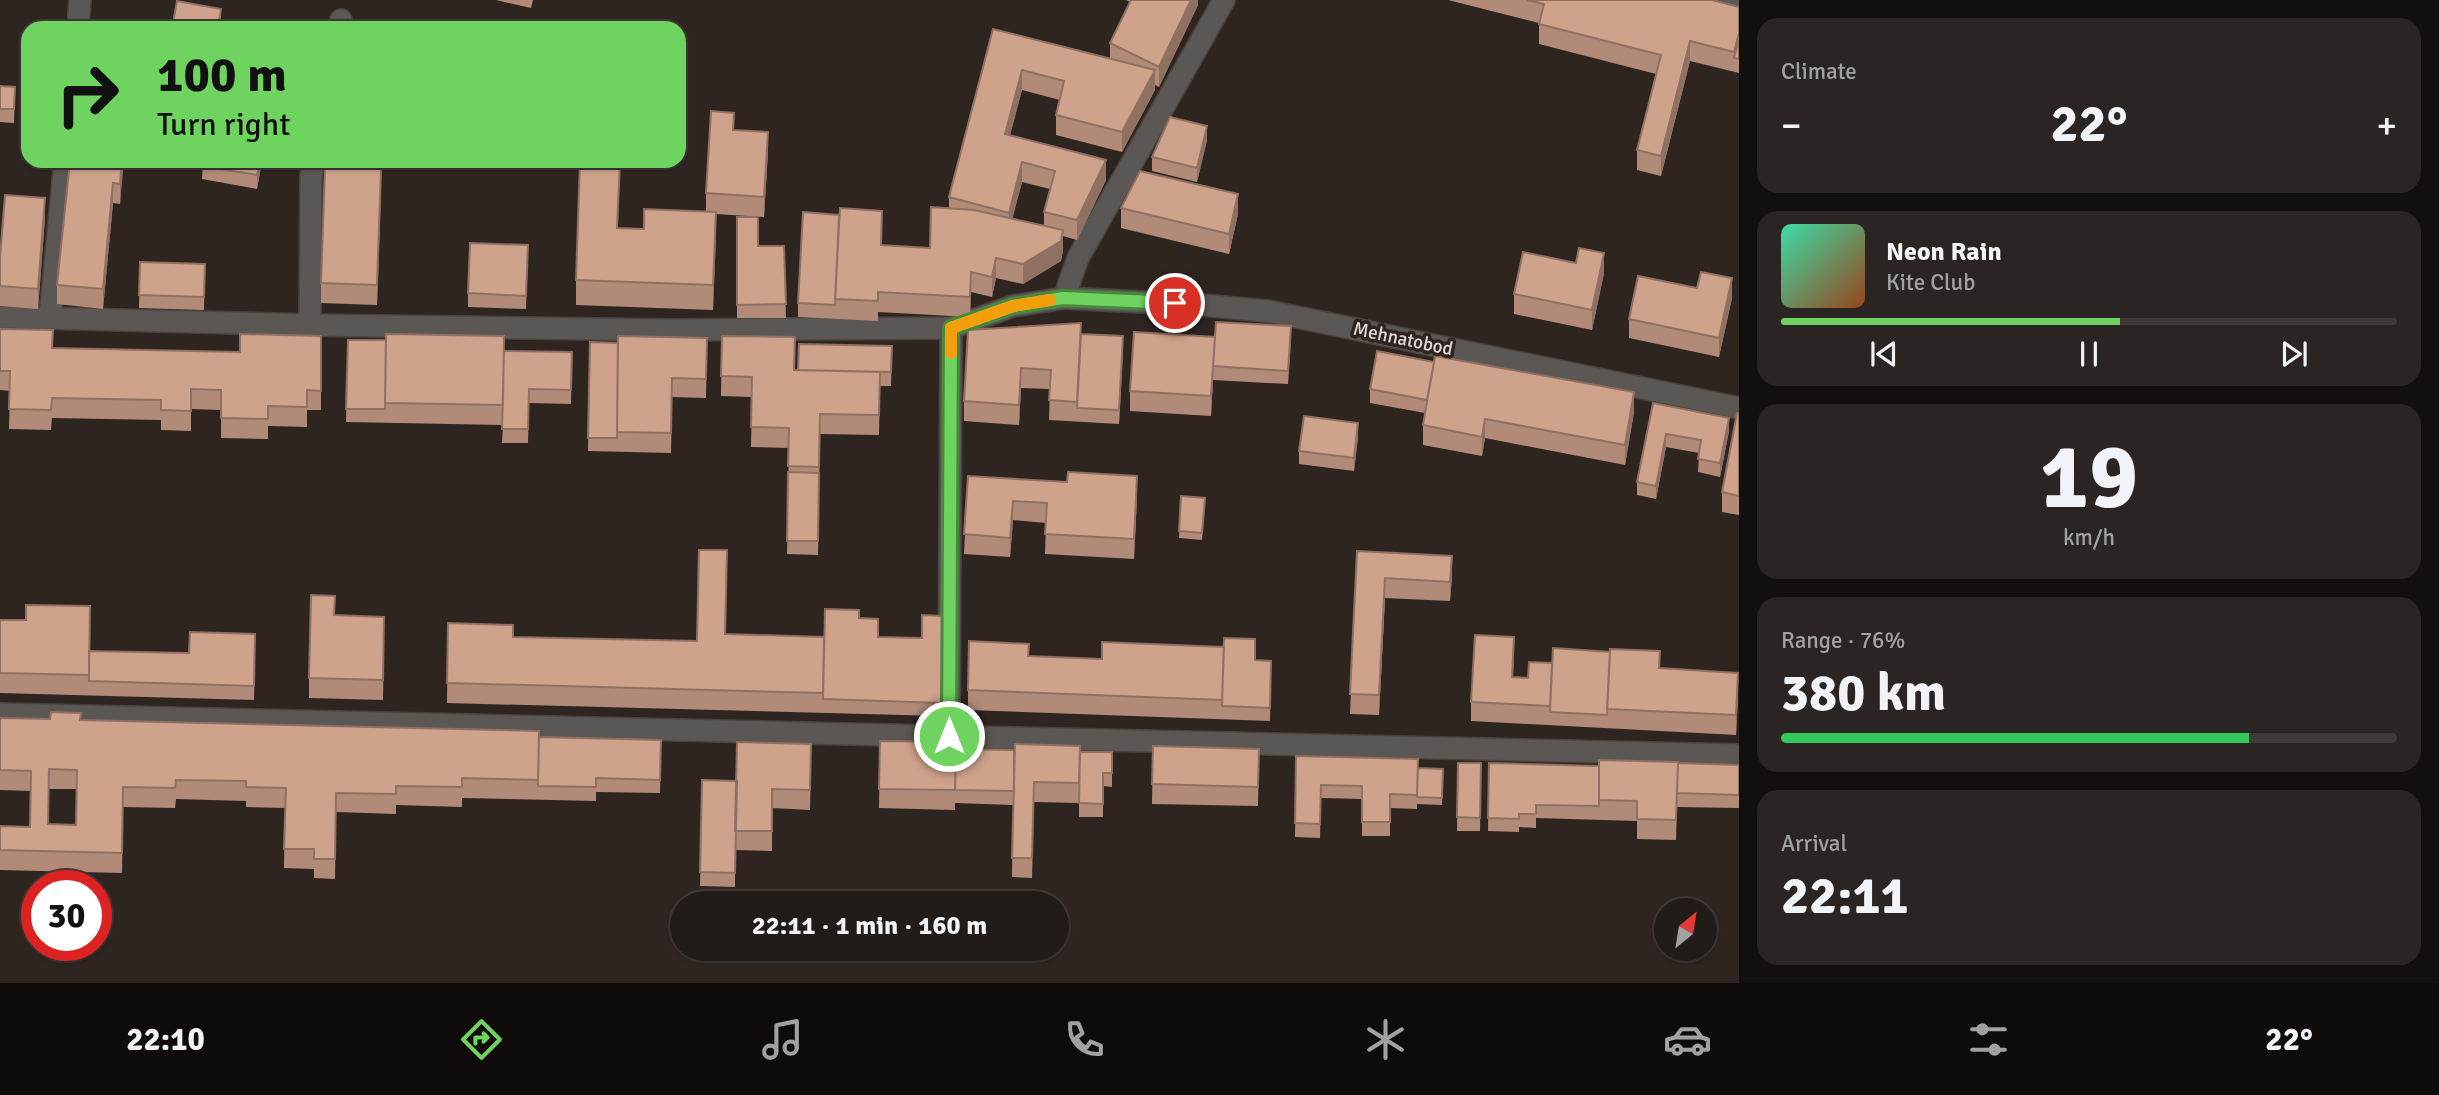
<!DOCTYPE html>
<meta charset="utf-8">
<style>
:root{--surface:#221c19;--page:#2a2522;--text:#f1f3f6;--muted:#a2a1a2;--line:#3f3a38;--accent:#6fd35f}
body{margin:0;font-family:Signika,sans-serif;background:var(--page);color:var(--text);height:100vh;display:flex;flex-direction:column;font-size:26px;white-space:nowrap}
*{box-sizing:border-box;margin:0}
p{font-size:23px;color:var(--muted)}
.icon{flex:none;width:38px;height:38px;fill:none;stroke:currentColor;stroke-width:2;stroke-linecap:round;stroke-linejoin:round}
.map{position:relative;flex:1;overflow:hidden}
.drawer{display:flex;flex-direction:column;gap:18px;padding:18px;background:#130f0e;width:700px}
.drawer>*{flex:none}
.top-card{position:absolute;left:21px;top:21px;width:665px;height:147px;border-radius:21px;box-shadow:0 2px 5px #0004,0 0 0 2px var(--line);background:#6fd35f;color:#111;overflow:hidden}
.needle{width:46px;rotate:30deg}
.buttons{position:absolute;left:1654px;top:898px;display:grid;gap:14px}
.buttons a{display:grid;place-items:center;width:63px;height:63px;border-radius:50%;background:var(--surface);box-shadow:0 2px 5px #0004,0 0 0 2px var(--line);font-size:35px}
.speed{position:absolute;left:21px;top:870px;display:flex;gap:14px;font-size:35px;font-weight:700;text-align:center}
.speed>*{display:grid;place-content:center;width:91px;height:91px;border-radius:50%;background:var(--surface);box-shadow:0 2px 5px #0004,0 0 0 2px var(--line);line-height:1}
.speed .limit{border:10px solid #d22;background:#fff;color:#111}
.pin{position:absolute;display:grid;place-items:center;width:60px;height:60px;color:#fff;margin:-30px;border:4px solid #fff;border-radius:50%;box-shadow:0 2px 7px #0007}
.me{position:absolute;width:77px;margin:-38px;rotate:0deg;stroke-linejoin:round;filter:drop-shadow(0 0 5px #0008)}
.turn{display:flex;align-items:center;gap:24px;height:147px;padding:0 21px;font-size:32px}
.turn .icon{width:91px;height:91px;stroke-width:2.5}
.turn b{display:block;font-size:49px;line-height:60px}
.big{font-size:52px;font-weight:700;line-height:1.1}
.drawer .widget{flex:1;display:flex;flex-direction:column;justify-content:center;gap:10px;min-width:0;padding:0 24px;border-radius:21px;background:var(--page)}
.drawer .dial{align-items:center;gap:0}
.dial b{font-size:91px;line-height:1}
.song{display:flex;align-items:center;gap:21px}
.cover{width:84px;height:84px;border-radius:10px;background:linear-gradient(135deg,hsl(160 70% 55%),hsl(20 70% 35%))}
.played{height:7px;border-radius:4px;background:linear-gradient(90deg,var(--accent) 55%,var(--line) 55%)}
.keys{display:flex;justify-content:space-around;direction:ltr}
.heat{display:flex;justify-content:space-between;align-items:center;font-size:38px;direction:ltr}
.charge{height:10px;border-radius:5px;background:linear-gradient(90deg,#34c759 76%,var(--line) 0)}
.trip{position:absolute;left:670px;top:891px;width:399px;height:70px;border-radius:35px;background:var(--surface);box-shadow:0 2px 5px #0004,0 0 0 2px var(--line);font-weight:700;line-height:70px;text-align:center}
.menu{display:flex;height:112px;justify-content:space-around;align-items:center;background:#0e0b0a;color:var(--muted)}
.menu .icon{width:49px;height:49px}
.menu .on{color:var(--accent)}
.menu b{font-size:32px;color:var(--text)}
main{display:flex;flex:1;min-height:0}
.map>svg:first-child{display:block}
</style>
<main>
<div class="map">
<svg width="1739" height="983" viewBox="0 0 1739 983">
<rect width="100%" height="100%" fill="#2e2521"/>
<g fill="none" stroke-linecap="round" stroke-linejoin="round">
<!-- minor casing -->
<g stroke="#4a423e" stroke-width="24">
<path id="minor" d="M1720 0 1739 5
M78 28 80 0
M340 28 341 20
M1064 298 1078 258 1224 0
M0 317 310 325 672 330 951 328 1013 306 1064 298 1202 305 1267 311 1739 408
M50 317 65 161
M310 325 311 175 314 161
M0 714 1739 755
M949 736 951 328"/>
</g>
<!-- minor -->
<use href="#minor" stroke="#5b5754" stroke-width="21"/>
</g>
<!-- wall -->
<path fill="#b18b78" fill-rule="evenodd" d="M496 0H533L531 8Z
M1126 0H1198V5L1159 87 1155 85V90L1122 152 1056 135V115L1060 100 1022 90 1010 135 1106 180 1077 240 1063 236V250L1061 261 1023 284 996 278 992 297 971 292 970 317 878 312V321L798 317V303L882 231V245L930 248 949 208V197L993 29 1110 59V43L1130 2ZM1022 182 1050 189 1044 212V226L1012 219Z
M1448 0H1712L1739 7V73L1690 61 1661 176 1637 170V150L1656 74 1539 44V23Z
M0 86 15 87 14 123 0 122Z
M1207 140 1197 182 1152 171V157Z
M768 152 764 217 716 214 713 310 576 305V280L618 228 644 229 706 212V193Z
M123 161 120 204 113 203 103 309 57 304V285Z
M203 161H262L257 189 202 179Z
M381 189 377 305 321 303V283Z
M1121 208 1238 214 1229 254 1121 228Z
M737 217 758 246H784L786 318H737Z
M45 218 38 309 0 306V258Z
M528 245 526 309 468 307V293Z
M140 262 205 264 204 310 139 308Z
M1604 273 1592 330 1514 314V294Z
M1732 298 1719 357 1629 338V319Z
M0 329 53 348 240 352 321 336V410H307V427L268 426V439L221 438V410L191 409V431L161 430V420L52 418 51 430 9 429 10 391 0 390Z
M1081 334 1123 350 1119 424 1049 420 1050 389 1021 388 1019 425 964 421V401Z
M722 336 795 370H798L892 346 891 386H880L879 435 820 434 818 555 787 554 789 448 751 447 752 397 721 396Z
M1215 337 1291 340 1288 384 1213 380V378L1211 416 1130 411V391Z
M707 338 706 398 672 397 671 453 588 451 590 342 618 343Z
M348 340 504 351 572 352 571 404 529 403 528 443H502L503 425 346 422Z
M1370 389 1634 412 1625 465 1485 438 1482 456 1423 445V425L1425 413 1370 403Z
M1653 403 1729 431 1720 477 1698 472 1699 453 1666 447 1656 499 1637 495V482Z
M1739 413V515L1722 512V492Z
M1358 437 1354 471 1299 464V451Z
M968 476 1137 496 1134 559 1045 554 1046 523 1013 520 1010 557 964 554Z
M1181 496 1205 504 1202 540 1179 538Z
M1357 551 1452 576 1450 601 1385 598 1379 715 1350 714Z
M335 615 384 636 383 700 309 698V678Z
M943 616 941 716 447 703 448 623 513 637 697 641 725 634 824 637 859 618 878 637 922 638Z
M0 620 90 651 189 653 255 634 254 700 0 693Z
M1029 656 1102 659 1271 661 1270 721 968 710V690Z
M1514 657 1513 677 1528 678 1660 668 1738 693 1736 735 1471 721V702Z
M0 718 539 737 661 740 660 793 596 792V801L462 798V807L396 805V814L336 812 335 879 314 878V869L284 868 285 808 246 807V801L176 799 175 808 123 807 122 873 0 870V826L30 827 31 791 0 790ZM49 789H76V825L48 824Z
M880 741 956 749 1112 752V787L1103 786V817H1079V803L1034 802 1032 878 1012 877 1013 805 955 803V799V810L879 808Z
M1153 746 1259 749 1258 806 1152 804Z
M1296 756 1418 771 1443 769 1442 805 1417 804V798V809L1390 808V836H1362V799L1321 798 1320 838 1295 837Z
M1458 763H1481L1480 831H1457Z
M1489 763 1599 766 1678 763 1739 765V808L1677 807V806L1676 840 1637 839V821L1536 818V828L1519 827V832L1488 831Z
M811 764 810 810 772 808V851L735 850V887L700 886 702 780 737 781Z"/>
<!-- shaded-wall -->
<path fill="#907161" d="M1191 0H1198V5L1159 87V67Z
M221 9V23L220 28H218Z
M1690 41V61L1661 176V156Z
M1022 70V90L1005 154V134Z
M1155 70V90L1122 152V132Z
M1207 126V140L1197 182V168Z
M768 132V152L764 217V197Z
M1106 160V180L1077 240V220Z
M122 161H123V171L120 204V184Z
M260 161H262L257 189V175Z
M620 161 617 253V228Z
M1022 162V182L1009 232V213Z
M381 169V189L377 305V285Z
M113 183V203L103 309V289Z
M1238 194V214L1229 254V234Z
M45 198V218L38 309V289Z
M716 212V238L713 310V285Z
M1063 230V250L1061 261 1023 284V264Z
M1604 253V273L1592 330V310Z
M996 258V278L992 297V277Z
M971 272V292L970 317V297Z
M1732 278V298L1719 357V338Z
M1123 336V350L1119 424V410Z
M1215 337 1213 378 1211 416V396Z
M1021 368V388L1019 425V405Z
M1634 392V412L1625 465V445Z
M1729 418V431L1720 477V463Z
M1485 419V438L1482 456V437Z
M1358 423V437L1354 471V458Z
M1666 434V447L1656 499V486Z
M1137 476V496L1134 559V539Z
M1013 501V520L1010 557V538Z
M1452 556V576L1450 601V582Z
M1385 578V598L1379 715V695Z
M1738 673V693L1736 735V715Z"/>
<!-- building -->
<path fill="#cea28b" stroke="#907161" stroke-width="2" fill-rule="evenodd" d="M1131 0H1191L1159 67 1110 43Z
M1527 0H1712L1739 7V33L1734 52 1690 41 1661 156 1637 150 1661 55 1539 24 1544 4Z
M177 1 221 9 218 28H172Z
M993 29 1155 70 1122 132 1056 115 1064 81 1022 70 1005 134 1106 160 1077 220 1044 212 1055 171 1022 162 1009 213 949 197Z
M1739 39V59L1734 58Z
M0 86 15 87 14 109H0Z
M711 111 734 113 733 130 768 132 764 197 706 193Z
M1170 117 1207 126 1197 168 1152 157Z
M70 161H122L120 184 113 183 103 289 57 285Z
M203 161H260L257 175 202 166Z
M580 161H620L617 228 644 229V209L716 212 713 285 576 280Z
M325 167 381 169 377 285 321 283Z
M1140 171 1238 194 1229 234 1121 208Z
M5 195 45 198 38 289 0 286V258Z
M931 207 974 210 1063 230 1061 241 1023 264 996 258 992 277 971 272 970 297 878 292V301L835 299 840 208 882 211 881 245 930 248Z
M803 212 839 215 835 305 798 303Z
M737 217H758V246H784L786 304 737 305Z
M470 243 528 245 526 296 468 293Z
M1579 248 1604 253 1592 310 1514 294 1523 252 1576 263Z
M140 262 205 264 204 297 139 295Z
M1701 272 1732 278 1719 338 1629 319 1638 276 1697 288Z
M1216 322 1291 326 1288 371 1213 366Z
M1081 323 1077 402 1049 400 1051 370 1021 368 1019 405 964 401 968 330Z
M0 329 53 330 52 348 240 352V334L321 336V391L307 390V407L268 406V419L221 418V390L191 389V411L161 410V400L52 398 51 410 9 409 10 371H0Z
M1134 332 1215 337 1211 396 1130 391Z
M386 334 504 336 503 405 385 403Z
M1081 334 1123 336 1119 410 1077 408Z
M618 336 707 338 706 379 672 378 671 433 617 432Z
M722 336 795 337 794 370 880 372 879 415 820 414 819 467 788 466 789 428 751 427 752 377 721 376Z
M348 340H386L385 409H346Z
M590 342 618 343 617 438H588Z
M799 344 892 346 891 372 798 370Z
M504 351 572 352 571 390 529 389 528 429H502Z
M1377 351 1434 362 1427 400 1370 389Z
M1435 356 1634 392 1625 445 1485 419 1482 437 1423 425Z
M1653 403 1729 418 1720 463 1698 459 1701 440 1666 434 1656 486 1637 482Z
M1737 413H1739V496L1722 492Z
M1304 416 1358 423 1354 458 1299 451Z
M788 472 819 473 818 541H787Z
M1068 472 1137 476 1134 539 1045 534 1047 503 1013 501 1010 538 964 534 968 476 1067 482Z
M1181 496 1205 498 1202 533 1179 531Z
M699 550H727L725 634 824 637 823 693 447 683 448 623 513 625V637L697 641Z
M1357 551 1452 556 1450 582 1385 578 1379 695 1350 694Z
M311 595 335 596 334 615 384 617 383 680 309 678Z
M26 605 90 606 89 675 0 673V620H26Z
M825 609 859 610V618L878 619V637L922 638V615L943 616 941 703 823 699Z
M190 632 255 634 254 686 89 681V651L189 653Z
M1475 635 1514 637 1512 677 1528 678 1529 662 1552 663 1550 706 1471 702Z
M1224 638 1255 639V660L1271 661 1270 708 1222 706Z
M969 641 1029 644 1028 656 1102 659V642L1224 647 1222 700 968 690Z
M1553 648 1610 652 1607 715 1550 712Z
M1610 649 1660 651 1659 668 1738 673 1736 715 1607 709Z
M51 712 81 713 80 720 539 731 538 780 462 778V787L396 786V794L336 793 335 859H314V849H284L286 788 246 787V781L176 780 175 788 123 787 122 853 0 850V826L30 827 31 771 0 770V718L50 719ZM49 769 77 770 76 825 48 824Z
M539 737 661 740 660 780 596 778V787L538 786Z
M880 741 956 742 955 790 879 789Z
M737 742 811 744 810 790 772 789V831H735Z
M1015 744 1080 746 1079 783 1034 782 1032 858H1012Z
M1153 746 1259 749 1258 787 1152 784Z
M956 749 1014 750V791L955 790Z
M1080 752H1112V773H1103V804L1079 803Z
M1296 756 1418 759 1417 795 1390 794V822H1362V786L1321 785 1320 824 1295 823Z
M1599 760 1678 762 1676 820 1637 819V801L1599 800Z
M1458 763H1481L1480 818 1457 817Z
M1489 763 1599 766V806L1536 805V814H1519V819L1488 818Z
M1678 763 1739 765V795L1677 793Z
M1418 768 1443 769 1442 798 1417 797Z
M702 780 737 781 735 873 700 872Z"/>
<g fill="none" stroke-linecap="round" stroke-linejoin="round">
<!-- route casing -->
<g stroke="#48893e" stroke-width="18">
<path id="route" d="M949 736 951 328 1013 306 1063 298 1175 303"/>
</g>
<!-- route -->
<use href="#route" stroke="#6fd35f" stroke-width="12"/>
<!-- slow -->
<path stroke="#f59e0b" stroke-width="12" d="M951 353V328L1013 306 1050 300"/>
</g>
<g text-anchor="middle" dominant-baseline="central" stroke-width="7" stroke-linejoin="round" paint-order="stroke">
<!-- street labels -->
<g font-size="19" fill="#e0dad7" stroke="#2e2521">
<text transform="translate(1403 339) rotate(12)">Mehnatobod</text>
</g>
</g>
</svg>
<div class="buttons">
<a><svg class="needle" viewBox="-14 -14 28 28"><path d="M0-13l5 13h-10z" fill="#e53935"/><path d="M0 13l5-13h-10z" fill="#a2a1a2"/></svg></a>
</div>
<div class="speed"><div class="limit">30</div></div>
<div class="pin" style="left:1175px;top:303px;background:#d93025"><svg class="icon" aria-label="arrive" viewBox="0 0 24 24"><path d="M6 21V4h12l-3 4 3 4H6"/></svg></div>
<svg class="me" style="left:949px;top:736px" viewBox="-20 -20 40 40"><circle r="17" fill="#6fd35f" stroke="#fff" stroke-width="3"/><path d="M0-11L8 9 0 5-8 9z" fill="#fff"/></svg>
<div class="trip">22:11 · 1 min · 160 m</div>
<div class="top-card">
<div class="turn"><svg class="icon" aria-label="right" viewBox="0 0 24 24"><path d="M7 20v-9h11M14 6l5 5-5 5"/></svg><div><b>100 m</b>Turn right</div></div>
</div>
</div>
<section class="drawer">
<div class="widget"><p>Climate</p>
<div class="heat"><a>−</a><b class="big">22°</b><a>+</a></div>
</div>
<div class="widget">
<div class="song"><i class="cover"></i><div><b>Neon Rain</b><p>Kite Club</p></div></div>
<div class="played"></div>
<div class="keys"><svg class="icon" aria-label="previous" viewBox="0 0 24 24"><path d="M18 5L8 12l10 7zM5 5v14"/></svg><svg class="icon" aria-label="pause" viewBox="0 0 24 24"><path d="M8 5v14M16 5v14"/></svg><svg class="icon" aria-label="next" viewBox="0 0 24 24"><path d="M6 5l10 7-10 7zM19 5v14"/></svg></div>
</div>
<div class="widget dial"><b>19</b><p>km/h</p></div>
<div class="widget"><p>Range · 76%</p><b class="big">380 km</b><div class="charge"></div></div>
<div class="widget"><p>Arrival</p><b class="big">22:11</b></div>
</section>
</main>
<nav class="menu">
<b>22:10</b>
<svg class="icon on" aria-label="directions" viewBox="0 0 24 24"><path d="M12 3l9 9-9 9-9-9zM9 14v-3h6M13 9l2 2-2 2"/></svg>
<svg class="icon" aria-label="music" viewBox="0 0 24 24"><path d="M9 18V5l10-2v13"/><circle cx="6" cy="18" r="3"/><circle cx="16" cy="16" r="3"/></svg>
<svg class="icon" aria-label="phone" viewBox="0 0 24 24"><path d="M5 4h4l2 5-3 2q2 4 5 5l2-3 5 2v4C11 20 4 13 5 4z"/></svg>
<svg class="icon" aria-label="climate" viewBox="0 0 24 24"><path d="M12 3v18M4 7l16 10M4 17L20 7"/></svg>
<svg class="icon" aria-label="car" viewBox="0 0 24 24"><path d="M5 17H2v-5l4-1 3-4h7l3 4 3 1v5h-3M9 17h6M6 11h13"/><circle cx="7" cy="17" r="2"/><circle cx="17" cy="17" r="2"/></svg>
<svg class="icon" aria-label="filters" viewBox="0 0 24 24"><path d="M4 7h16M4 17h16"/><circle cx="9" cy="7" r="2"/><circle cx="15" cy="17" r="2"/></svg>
<b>22°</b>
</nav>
